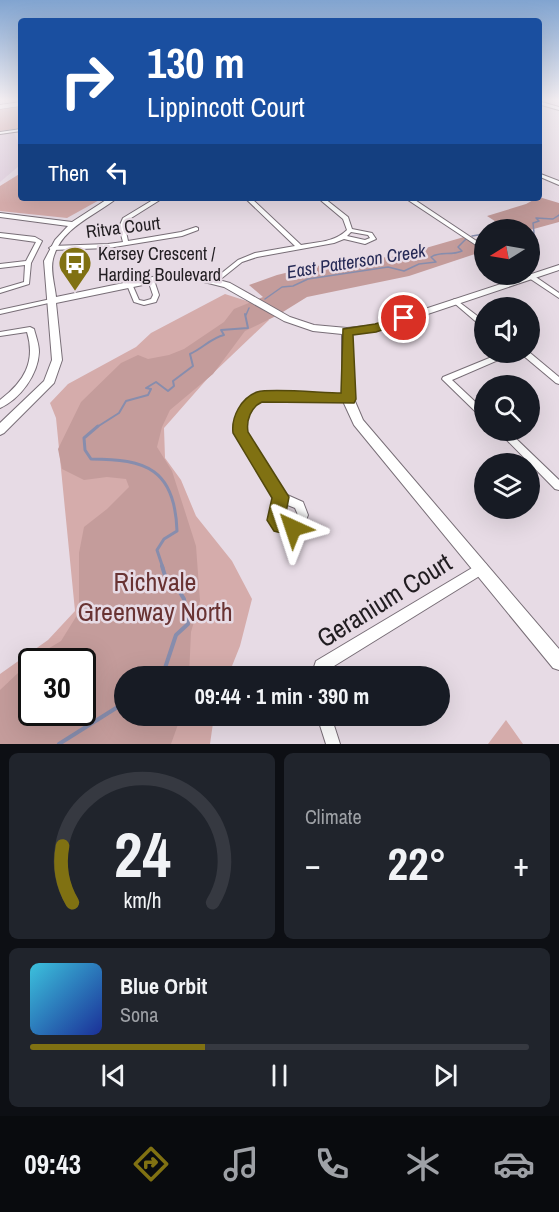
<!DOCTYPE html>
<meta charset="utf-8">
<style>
:root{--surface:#171b24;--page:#20242c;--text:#f1f3f6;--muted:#9ea1a6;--line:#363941;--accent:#807112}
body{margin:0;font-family:"Archivo Narrow",sans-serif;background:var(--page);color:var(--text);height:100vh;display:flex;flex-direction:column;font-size:22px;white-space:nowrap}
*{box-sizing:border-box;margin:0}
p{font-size:20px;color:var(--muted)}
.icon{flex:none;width:33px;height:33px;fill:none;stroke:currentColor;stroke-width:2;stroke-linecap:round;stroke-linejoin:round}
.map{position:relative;height:744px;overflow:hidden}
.details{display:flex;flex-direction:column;gap:9px;padding:9px;background:#0d0f14;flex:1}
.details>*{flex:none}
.top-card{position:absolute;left:18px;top:18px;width:524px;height:183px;border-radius:6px;box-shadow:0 6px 24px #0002;background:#1a4fa0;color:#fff;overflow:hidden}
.needle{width:39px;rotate:259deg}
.fabs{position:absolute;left:474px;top:219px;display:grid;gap:12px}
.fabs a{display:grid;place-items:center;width:66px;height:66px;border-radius:50%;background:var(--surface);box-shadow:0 6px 24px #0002;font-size:30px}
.speed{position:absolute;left:18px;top:648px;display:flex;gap:12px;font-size:30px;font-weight:700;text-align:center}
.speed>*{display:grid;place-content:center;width:78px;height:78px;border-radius:50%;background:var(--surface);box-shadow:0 6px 24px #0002;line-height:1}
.speed .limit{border:3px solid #111;border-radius:9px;background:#fff;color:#111}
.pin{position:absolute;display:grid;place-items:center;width:51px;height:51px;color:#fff;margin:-26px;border:3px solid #fff;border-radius:50%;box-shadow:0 2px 6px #0007}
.me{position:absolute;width:66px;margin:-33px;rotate:318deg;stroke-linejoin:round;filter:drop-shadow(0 0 4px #0008)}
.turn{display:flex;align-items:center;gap:21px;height:126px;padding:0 30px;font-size:27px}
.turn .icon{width:78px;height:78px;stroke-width:2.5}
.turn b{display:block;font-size:42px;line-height:51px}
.then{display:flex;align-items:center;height:57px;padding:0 30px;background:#0003;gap:12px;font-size:22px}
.big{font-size:45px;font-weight:800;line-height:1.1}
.details .card{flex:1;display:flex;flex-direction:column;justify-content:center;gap:9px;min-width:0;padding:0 21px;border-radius:9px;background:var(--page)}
.details .dial{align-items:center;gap:0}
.dial svg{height:156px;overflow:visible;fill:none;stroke:var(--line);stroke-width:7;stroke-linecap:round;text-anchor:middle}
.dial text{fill:var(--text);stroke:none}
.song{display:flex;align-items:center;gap:18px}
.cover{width:72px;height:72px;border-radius:9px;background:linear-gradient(135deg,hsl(190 70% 55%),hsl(230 70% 35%))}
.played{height:6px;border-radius:3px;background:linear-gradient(90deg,var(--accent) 35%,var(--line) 35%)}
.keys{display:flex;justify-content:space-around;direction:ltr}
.heat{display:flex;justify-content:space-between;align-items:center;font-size:33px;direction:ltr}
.details .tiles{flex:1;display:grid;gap:9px;grid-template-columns:1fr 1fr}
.card:last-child{grid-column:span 2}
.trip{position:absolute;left:114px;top:666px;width:336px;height:60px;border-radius:30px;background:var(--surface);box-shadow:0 6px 24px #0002;font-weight:800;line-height:60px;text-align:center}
.tabs{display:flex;height:96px;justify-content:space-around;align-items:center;background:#090b0e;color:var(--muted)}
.tabs .icon{width:42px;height:42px}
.tabs .on{color:var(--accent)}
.tabs b{font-size:27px;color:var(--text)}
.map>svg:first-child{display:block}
</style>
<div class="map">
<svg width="559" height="744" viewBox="0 0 559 744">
<rect width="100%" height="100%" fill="#e7dbe5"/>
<!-- built -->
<path fill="#dfcedd" d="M14 133 21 150V160L19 166 0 182V135Z"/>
<!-- green -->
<path fill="#d5acab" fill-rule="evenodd" d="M21 106V128L0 131V109Z
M21 173V198H103L67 218 0 211V186Z
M225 294 250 302 269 320 208 378 164 428 165 458 181 480 196 516 232 561 252 599 240 646 228 676H124V716H214L210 744H0V674L48 640 75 611 56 418 50 403 68 384 136 347 151 333ZM32 662H82V712H32Z
M506 720 523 744H488Z"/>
<!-- forest -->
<path fill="#c49c9b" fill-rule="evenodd" d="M539 197 559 203V222L530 230 486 229 501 225 487 216 526 204Z
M464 237 484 251 409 276 307 297 278 315 245 331 213 374 170 410 162 427 157 447 172 471 196 546 200 601 191 632 189 676H124V716H181L171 744H0V690L36 656 61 641 79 612V553L84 527 107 509 129 487 126 479 107 477 84 480 62 469 58 449 81 402 121 363 138 355 148 359 169 355 184 349 224 322 234 309 263 297 249 285 277 275 306 268 338 262 398 256ZM32 662H82V712H32Z"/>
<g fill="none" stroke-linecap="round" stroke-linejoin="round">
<!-- stream-far3 -->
<path stroke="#878dad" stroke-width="1.5" d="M516 230H520
M530 234 534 233 533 223 539 221 536 218 553 219 559 215
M472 236 484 234
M265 299 282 287 293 286 308 279 388 267 404 271 419 264 436 262 431 257C440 251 451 256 462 251L458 247 466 239
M246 315 249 308"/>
<!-- stream-far2 -->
<path stroke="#878dad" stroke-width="2" d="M97 427 119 413 126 401 148 395 151 389 146 388 156 382 168 391 174 386 173 381 193 366 190 354C203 348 211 338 224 335L221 330 248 328 245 314"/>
<!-- stream-far1 -->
<path stroke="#878dad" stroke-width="3" d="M98 426 84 438 85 450 91 459C146 459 175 469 177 531L164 539 157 550 163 568"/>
<!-- stream -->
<path stroke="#878dad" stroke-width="4" d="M144 676 165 668 176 635 188 624 184 599 178 589 167 582 162 566
M124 685 122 690 124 691
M59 744 124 703"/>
<!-- minor casing -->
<g stroke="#786e77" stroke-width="2">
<path id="minor" d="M21 129V131L0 134V132Z
M538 173 559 181V185L538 176Z
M156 198H163L128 220 125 227 128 241 181 232 196 227 198 228V230L182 236 108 248 52 250 49 248 52 246 108 244 123 242 119 227 123 218Z
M245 198H251L301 245C318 242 335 242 347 230L343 219 318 198H324L348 217 352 229 372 233 376 239 365 244 344 239 334 243 257 257 242 262 217 282H213V280L238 260 255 253 295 246ZM351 232 368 235 370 238 365 240 347 236Z
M405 198H412L484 246V250L482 249Z
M0 233 35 237 42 241 31 263 29 284 0 293V289L24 282 25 265 0 268V264L26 261 36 242 0 237Z
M530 273 559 293V298L523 274H530Z
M151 278 154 280 159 295 156 302 144 305 134 302 127 285 128 284H132L139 300 144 301 151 299 153 295 148 280Z
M51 299 55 301 53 302 0 314V310Z
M455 299 484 321V326H481L453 302 451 301Z
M30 327 34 329C36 337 39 344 39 352 38 375 20 399 0 408V400C24 382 36 362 27 332L0 336V332Z
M504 352H517L452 380 484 410V418L481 417 442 379 443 377Z
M519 352H529L559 377V384L556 383Z
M261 393 348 396 351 397 352 399 351 401 348 402 262 399C249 407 245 417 246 433L285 494 303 502 308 515 303 528C289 535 278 534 271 520L276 498 236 433C235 415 244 400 261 393ZM285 504 295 508 298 515 295 522 292 523 284 522 282 519Z
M497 430H507L559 480V490L555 489Z
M482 562 486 564 488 568 486 572 326 671 323 676H311L316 661Z
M317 716H331L340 744H326Z"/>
</g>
<!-- tertiary casing -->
<g stroke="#786e77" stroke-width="2">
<path id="tertiary" d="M538 101 559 107V110L538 104Z
M109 198H117C95 216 61 227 53 259 50 270 55 286 56 297L167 274 192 273 230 283 290 317 314 325 347 328 376 325 559 265V270L380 330 352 334 354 399 363 420 559 649V670L553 668 354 425 342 399V334L313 331 284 321 224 287 192 279 167 280 56 303 62 360 54 383 4 433 0 435V423L44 381 52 360 44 261 55 240 68 226 0 217V213L72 222Z"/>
</g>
<!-- primary casing -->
<g stroke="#786e77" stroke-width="1">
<path id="primary" d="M21 102V106L0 109V105Z"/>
</g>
<!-- minor -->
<use href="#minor" fill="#fff" fill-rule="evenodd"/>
<!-- tertiary -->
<use href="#tertiary" fill="#fff" fill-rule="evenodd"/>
<!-- primary -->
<use href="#primary" fill="#fff" fill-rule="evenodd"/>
</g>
<!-- sky -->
<linearGradient id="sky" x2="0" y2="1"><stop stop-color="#81a4d0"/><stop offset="0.49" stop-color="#f4eff3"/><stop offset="1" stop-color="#f4eff3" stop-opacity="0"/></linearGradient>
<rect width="559" height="203" fill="url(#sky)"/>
<!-- route -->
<path fill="#807112" stroke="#53490c" stroke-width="1.5" d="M404 315 410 318 409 321 376 332 353 335 356 399 354 403 262 402C251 407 246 420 248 432L289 497 285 518 299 522 302 528 299 534 293 536 274 531 267 520 272 498 233 433C231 417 241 398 257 392 271 388 323 393 341 393L343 329 375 324Z"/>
<!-- icons -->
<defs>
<g id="bus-pin" transform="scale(1.725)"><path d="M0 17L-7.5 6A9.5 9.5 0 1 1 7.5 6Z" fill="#807112" stroke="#e7dbe5"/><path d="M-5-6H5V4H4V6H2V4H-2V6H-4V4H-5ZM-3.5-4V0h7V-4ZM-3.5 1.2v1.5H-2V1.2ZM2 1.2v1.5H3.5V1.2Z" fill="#fff"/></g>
</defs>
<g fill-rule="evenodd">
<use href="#bus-pin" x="75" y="263"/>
</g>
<g text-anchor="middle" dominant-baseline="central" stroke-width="5" stroke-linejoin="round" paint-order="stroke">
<!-- far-street labels -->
<g font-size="18" fill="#211d21" stroke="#e7dbe5">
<text transform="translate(123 227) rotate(-7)">Ritva Court</text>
</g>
<!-- far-poi labels -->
<g font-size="18" fill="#211d21" stroke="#e7dbe5" text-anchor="start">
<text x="98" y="253">Kersey Crescent /<tspan x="98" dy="21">Harding Boulevard</tspan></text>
</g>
<!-- far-water labels -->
<g font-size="18" font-style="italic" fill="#252955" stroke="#e7dbe5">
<text transform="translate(356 261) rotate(-9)">East Patterson Creek</text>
</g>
<!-- near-park labels -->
<g font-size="26" fill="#693333" stroke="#e7dbe5">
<text x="155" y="581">Richvale<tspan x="155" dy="30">Greenway North</tspan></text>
</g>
<!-- near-street labels -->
<g font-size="26" fill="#211d21" stroke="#e7dbe5">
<text transform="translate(384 600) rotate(-32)">Geranium Court</text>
</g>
</g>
</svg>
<div class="fabs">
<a><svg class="needle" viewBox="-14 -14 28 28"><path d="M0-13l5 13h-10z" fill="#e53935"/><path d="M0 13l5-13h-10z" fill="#9ea1a6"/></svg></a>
<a><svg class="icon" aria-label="sound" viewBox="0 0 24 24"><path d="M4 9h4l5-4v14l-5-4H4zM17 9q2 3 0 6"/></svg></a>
<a><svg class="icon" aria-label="search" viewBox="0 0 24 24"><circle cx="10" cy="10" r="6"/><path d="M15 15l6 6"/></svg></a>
<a><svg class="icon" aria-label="layers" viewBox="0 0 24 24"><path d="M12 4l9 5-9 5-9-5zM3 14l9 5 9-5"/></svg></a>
</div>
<div class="speed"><div class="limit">30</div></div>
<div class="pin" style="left:404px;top:318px;background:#d93025"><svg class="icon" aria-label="arrive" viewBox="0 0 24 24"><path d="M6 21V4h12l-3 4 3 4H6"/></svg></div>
<svg class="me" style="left:293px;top:528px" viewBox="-20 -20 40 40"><path d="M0-17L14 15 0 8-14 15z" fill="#807112" stroke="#fff" stroke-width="4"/></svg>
<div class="trip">09:44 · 1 min · 390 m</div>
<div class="top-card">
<div class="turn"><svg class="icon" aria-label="right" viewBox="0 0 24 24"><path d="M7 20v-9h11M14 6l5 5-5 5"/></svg><div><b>130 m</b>Lippincott Court</div></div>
<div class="then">Then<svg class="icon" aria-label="left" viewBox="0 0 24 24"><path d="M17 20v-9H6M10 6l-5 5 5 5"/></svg></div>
</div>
</div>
<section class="details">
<div class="tiles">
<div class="card dial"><svg viewBox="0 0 100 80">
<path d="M14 69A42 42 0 1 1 86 69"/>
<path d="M14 69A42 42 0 0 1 9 40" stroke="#807112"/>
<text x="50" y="56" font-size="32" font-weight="700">24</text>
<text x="50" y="72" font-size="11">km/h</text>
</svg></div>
<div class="card"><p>Climate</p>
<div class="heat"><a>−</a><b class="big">22°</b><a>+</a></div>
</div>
<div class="card">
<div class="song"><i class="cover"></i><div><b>Blue Orbit</b><p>Sona</p></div></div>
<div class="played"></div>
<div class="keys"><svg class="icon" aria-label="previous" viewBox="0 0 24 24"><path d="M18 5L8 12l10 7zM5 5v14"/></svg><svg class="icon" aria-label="pause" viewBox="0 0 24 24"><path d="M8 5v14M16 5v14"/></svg><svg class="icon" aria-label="next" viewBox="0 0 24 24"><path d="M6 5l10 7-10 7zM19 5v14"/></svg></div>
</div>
</div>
</section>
<nav class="tabs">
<b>09:43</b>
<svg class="icon on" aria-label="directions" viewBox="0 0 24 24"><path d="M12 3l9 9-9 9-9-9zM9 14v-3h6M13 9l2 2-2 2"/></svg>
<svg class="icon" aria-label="music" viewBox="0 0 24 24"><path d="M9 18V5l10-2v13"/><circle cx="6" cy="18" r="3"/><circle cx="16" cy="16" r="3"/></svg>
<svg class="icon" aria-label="phone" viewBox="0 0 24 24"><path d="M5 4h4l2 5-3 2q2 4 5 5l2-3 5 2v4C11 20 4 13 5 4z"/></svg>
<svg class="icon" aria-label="climate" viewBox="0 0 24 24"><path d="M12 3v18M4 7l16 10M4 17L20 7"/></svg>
<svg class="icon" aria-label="car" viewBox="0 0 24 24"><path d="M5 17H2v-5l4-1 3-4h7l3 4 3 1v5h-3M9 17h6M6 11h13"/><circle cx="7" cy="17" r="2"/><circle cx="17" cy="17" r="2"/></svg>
</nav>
